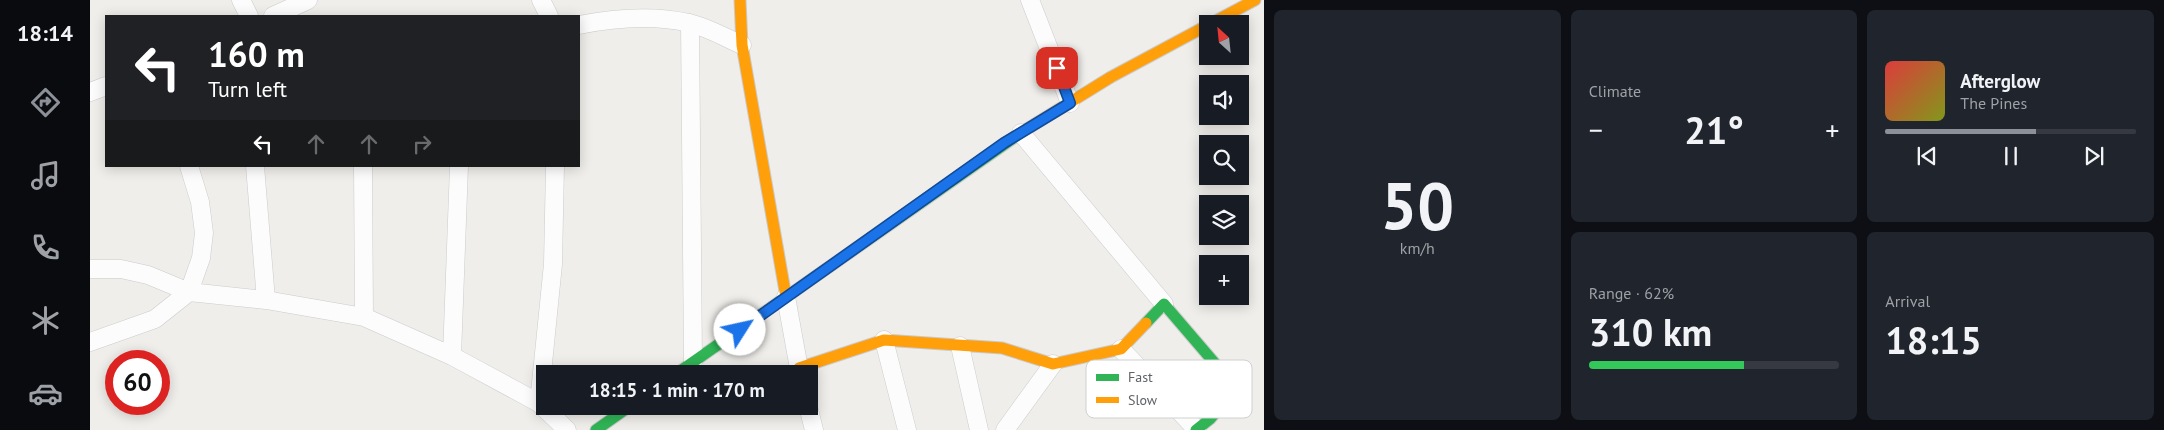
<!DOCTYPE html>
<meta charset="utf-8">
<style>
:root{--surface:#171b24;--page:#20242c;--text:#f1f3f6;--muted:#9ea1a6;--line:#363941;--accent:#8c9099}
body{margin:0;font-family:"PT Sans",sans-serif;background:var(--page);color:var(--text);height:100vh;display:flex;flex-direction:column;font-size:19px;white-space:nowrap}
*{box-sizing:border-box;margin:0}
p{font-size:16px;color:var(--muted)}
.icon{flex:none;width:28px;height:28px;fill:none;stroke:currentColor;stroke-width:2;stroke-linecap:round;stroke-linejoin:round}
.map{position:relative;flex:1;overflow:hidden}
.panel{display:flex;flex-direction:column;gap:10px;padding:10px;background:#0d0f14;width:900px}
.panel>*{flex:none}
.banner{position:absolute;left:15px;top:15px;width:475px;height:152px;border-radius:0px;box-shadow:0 2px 12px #0003;background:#202124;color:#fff;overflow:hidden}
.needle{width:32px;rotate:333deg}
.fabs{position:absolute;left:1109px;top:15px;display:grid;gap:10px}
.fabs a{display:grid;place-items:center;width:50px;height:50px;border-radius:0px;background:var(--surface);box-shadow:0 2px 12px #0003;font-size:25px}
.speed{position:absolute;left:15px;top:350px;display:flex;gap:10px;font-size:25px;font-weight:700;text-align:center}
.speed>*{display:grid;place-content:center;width:65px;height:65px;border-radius:50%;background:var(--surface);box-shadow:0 2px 12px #0003;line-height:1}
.speed .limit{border:8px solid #d22;background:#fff;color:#111}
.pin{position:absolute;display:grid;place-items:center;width:42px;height:42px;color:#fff;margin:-21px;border-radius:10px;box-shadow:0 2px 8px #0006}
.me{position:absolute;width:55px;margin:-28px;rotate:55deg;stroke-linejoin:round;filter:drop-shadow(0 0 4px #0008)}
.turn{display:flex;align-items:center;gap:18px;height:105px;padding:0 20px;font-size:22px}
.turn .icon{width:65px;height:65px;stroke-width:2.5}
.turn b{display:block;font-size:35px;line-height:42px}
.lanes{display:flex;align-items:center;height:48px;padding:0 20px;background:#0003;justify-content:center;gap:25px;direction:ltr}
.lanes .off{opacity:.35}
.big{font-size:38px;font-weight:600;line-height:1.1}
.panel .card{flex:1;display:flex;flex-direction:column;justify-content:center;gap:8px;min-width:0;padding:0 18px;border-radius:8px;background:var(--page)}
.panel .dial{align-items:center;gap:0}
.dial b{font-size:65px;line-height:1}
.song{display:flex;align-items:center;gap:15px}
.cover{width:60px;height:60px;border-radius:8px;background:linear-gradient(135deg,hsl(0 70% 55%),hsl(70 70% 35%))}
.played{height:5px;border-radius:2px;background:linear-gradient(90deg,var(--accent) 60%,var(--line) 60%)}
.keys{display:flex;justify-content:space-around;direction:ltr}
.heat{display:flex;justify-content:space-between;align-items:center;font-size:28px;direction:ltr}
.charge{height:8px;border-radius:4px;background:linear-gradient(90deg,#34c759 62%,var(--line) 0)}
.panel .tiles{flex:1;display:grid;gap:10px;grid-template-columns:repeat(3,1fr)}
.card:first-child{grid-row:span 2}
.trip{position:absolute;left:446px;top:365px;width:282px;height:50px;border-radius:0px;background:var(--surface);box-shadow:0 2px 12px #0003;font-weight:600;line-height:50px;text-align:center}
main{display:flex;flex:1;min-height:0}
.dock{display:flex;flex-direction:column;width:90px;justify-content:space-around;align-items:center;background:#090b0e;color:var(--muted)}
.dock .icon{width:35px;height:35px}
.dock .current{color:var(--accent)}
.dock b{font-size:22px;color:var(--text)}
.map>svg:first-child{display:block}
</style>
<main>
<nav class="dock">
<b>18:14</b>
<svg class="icon current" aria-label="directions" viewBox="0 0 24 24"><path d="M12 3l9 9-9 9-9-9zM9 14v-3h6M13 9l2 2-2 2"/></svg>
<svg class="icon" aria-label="music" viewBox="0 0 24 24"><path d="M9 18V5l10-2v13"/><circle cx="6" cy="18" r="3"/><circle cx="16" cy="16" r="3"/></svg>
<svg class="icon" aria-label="phone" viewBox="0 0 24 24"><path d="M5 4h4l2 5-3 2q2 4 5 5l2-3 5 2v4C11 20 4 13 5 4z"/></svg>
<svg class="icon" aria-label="climate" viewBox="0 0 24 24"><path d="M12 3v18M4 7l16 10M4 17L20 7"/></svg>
<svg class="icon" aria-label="car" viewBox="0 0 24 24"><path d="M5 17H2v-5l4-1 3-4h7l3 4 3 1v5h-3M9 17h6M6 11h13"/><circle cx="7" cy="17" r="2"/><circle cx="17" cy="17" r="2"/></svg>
</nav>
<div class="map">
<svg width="1174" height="430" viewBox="0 0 1174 430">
<rect width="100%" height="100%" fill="#efeeea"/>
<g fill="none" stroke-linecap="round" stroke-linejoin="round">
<!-- street casing -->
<g stroke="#cbcccc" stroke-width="19">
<path id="street" d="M151 0 159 16
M451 0 459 16
M940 0 980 103
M183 16 218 0
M600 23 603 362
M489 25C524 18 564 15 599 23 617 27 636 38 652 45
M0 92 16 86
M931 133 1074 304
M165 166 176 300
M273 166 274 317
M0 269H31L58 275 99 292 176 300 274 317 362 356 449 403 477 430
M696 297 710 374
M794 340 817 430
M0 342 65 319 99 292 111 258 114 233 110 202 99 166
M870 346 889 430
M1031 349 1107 430
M362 356 369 166
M449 403 463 264 465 166
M718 406 724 430
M915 430 963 364"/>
</g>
<!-- fast casing -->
<g stroke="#cacacb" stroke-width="13">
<path id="fast" d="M1056 323 1074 304 1146 388 1120 419 1106 430
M586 374 932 132
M506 430 540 406"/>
</g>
<!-- slow casing -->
<g stroke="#cacacb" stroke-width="13">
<path id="slow" d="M650 0 652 45 696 297
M1120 24 1165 0
M932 132 1021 77 1118 25
M709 368 794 340 912 348 963 364 1031 349 1056 323"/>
</g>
<!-- street -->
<use href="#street" stroke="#fdfcfc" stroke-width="18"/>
<!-- fast -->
<use href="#fast" stroke="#30b455" stroke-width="11"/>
<!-- slow -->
<use href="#slow" stroke="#ff9f0a" stroke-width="11"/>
</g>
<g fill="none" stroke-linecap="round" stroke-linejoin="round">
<!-- route casing -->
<g stroke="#114b97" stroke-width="12">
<path id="route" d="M650 330 914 143 980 103 967 68"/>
</g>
<!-- route -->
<use href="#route" stroke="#1a73e8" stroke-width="9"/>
</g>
<!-- legend -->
<rect x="996" y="360" width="166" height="58" rx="8" fill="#fff" stroke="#cfd0d2" stroke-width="1"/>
<rect x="1006" y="374" width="23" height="7" fill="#30b455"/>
<rect x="1006" y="397" width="23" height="6" fill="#ff9f0a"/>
<g font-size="14" fill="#5f6368">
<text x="1038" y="382">Fast</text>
<text x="1038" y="405">Slow</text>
</g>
</svg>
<div class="fabs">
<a><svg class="needle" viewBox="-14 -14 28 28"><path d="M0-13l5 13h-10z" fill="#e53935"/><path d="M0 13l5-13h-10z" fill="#9ea1a6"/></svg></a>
<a><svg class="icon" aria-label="sound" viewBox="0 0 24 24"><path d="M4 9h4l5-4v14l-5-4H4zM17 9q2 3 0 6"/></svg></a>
<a><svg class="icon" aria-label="search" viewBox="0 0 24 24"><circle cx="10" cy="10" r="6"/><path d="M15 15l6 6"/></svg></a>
<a><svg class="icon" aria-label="layers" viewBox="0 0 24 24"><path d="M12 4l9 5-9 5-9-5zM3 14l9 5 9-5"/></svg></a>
<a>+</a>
</div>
<div class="speed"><div class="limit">60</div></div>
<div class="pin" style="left:967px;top:68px;background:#d93025"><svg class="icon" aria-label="arrive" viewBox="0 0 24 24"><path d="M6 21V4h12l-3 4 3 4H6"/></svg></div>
<svg class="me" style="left:650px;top:330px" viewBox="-20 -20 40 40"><circle r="19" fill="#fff"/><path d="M0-13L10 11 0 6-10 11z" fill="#1a73e8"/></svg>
<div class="trip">18:15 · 1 min · 170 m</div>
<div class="banner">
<div class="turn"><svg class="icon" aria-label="left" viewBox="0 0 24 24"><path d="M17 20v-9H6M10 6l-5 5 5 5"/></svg><div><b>160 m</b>Turn left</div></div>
<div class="lanes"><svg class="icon" aria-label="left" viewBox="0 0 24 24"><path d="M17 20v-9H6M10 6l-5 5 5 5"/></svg><svg class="icon off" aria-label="ahead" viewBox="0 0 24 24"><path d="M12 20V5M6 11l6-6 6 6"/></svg><svg class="icon off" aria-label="ahead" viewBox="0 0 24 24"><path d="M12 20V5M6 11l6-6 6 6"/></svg><svg class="icon off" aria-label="right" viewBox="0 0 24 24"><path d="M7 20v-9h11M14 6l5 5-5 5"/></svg></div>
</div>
</div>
<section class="panel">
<div class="tiles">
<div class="card dial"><b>50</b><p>km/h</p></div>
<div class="card"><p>Climate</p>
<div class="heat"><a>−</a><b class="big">21°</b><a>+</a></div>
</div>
<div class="card">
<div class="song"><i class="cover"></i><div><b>Afterglow</b><p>The Pines</p></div></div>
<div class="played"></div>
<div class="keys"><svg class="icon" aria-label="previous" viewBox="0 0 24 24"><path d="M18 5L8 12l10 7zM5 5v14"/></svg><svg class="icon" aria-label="pause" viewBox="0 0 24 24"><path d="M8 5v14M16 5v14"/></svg><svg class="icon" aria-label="next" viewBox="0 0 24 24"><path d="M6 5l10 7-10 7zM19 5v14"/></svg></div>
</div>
<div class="card"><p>Range · 62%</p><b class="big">310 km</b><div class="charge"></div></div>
<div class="card"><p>Arrival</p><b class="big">18:15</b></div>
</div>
</section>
</main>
